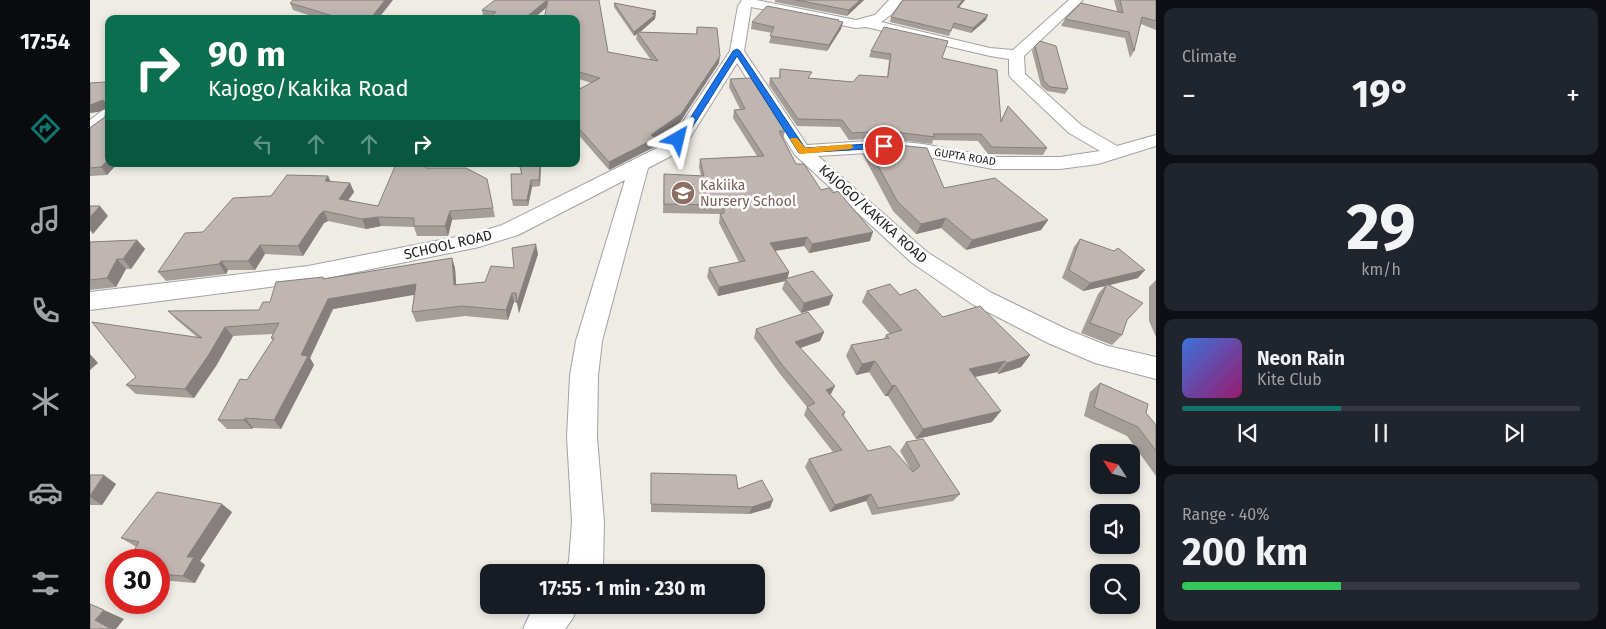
<!DOCTYPE html>
<meta charset="utf-8">
<style>
:root{--surface:#171b24;--page:#20242c;--text:#f1f3f6;--muted:#9ea1a6;--line:#363941;--accent:#0f766e}
body{margin:0;font-family:"Fira Sans",sans-serif;background:var(--page);color:var(--text);height:100vh;display:flex;flex-direction:column;font-size:19px;white-space:nowrap}
*{box-sizing:border-box;margin:0}
p{font-size:16px;color:var(--muted)}
.icon{flex:none;width:28px;height:28px;fill:none;stroke:currentColor;stroke-width:2;stroke-linecap:round;stroke-linejoin:round}
.map{position:relative;flex:1;overflow:hidden}
.details{display:flex;flex-direction:column;gap:8px;padding:8px;background:#0d0f14;width:450px}
.details>*{flex:none}
.hud{position:absolute;left:15px;top:15px;width:475px;height:152px;border-radius:10px;box-shadow:0 2px 8px #0003;background:#0b6e4f;color:#fff;overflow:hidden}
.needle{width:32px;rotate:306deg}
.buttons{position:absolute;left:1000px;top:444px;display:grid;gap:10px}
.buttons a{display:grid;place-items:center;width:50px;height:50px;border-radius:10px;background:var(--surface);box-shadow:0 2px 8px #0003;font-size:25px}
.speed{position:absolute;left:15px;top:549px;display:flex;gap:10px;font-size:25px;font-weight:700;text-align:center}
.speed>*{display:grid;place-content:center;width:65px;height:65px;border-radius:50%;background:var(--surface);box-shadow:0 2px 8px #0003;line-height:1}
.speed .limit{border:8px solid #d22;background:#fff;color:#111}
.pin{position:absolute;display:grid;place-items:center;width:42px;height:42px;color:#fff;margin:-21px;border:2px solid #fff;border-radius:50%;box-shadow:0 1px 5px #0007}
.me{position:absolute;width:55px;margin:-28px;rotate:37deg;stroke-linejoin:round;filter:drop-shadow(0 0 4px #0008)}
.turn{display:flex;align-items:center;gap:18px;height:105px;padding:0 20px;font-size:22px}
.turn .icon{width:65px;height:65px;stroke-width:2.5}
.turn b{display:block;font-size:35px;line-height:42px}
.lanes{display:flex;align-items:center;height:48px;padding:0 20px;background:#0003;justify-content:center;gap:25px;direction:ltr}
.lanes .off{opacity:.35}
.big{font-size:38px;font-weight:700;line-height:1.1}
.details .widget{flex:1;display:flex;flex-direction:column;justify-content:center;gap:8px;min-width:0;padding:0 18px;border-radius:10px;background:var(--page)}
.details .dial{align-items:center;gap:0}
.dial b{font-size:65px;line-height:1}
.song{display:flex;align-items:center;gap:15px}
.cover{width:60px;height:60px;border-radius:8px;background:linear-gradient(135deg,hsl(220 70% 55%),hsl(320 70% 35%))}
.played{height:5px;border-radius:2px;background:linear-gradient(90deg,var(--accent) 40%,var(--line) 40%)}
.keys{display:flex;justify-content:space-around;direction:ltr}
.heat{display:flex;justify-content:space-between;align-items:center;font-size:28px;direction:ltr}
.charge{height:8px;border-radius:4px;background:linear-gradient(90deg,#34c759 40%,var(--line) 0)}
.trip{position:absolute;left:390px;top:564px;width:285px;height:50px;border-radius:10px;background:var(--surface);box-shadow:0 2px 8px #0003;font-weight:700;line-height:50px;text-align:center}
main{display:flex;flex:1;min-height:0}
.tabs{display:flex;flex-direction:column;width:90px;justify-content:space-around;align-items:center;background:#090b0e;color:var(--muted)}
.tabs .icon{width:35px;height:35px}
.tabs .selected{color:var(--accent)}
.tabs b{font-size:22px;color:var(--text)}
.map>svg:first-child{display:block}
</style>
<main>
<nav class="tabs">
<b>17:54</b>
<svg class="icon selected" aria-label="directions" viewBox="0 0 24 24"><path d="M12 3l9 9-9 9-9-9zM9 14v-3h6M13 9l2 2-2 2"/></svg>
<svg class="icon" aria-label="music" viewBox="0 0 24 24"><path d="M9 18V5l10-2v13"/><circle cx="6" cy="18" r="3"/><circle cx="16" cy="16" r="3"/></svg>
<svg class="icon" aria-label="phone" viewBox="0 0 24 24"><path d="M5 4h4l2 5-3 2q2 4 5 5l2-3 5 2v4C11 20 4 13 5 4z"/></svg>
<svg class="icon" aria-label="climate" viewBox="0 0 24 24"><path d="M12 3v18M4 7l16 10M4 17L20 7"/></svg>
<svg class="icon" aria-label="car" viewBox="0 0 24 24"><path d="M5 17H2v-5l4-1 3-4h7l3 4 3 1v5h-3M9 17h6M6 11h13"/><circle cx="7" cy="17" r="2"/><circle cx="17" cy="17" r="2"/></svg>
<svg class="icon" aria-label="filters" viewBox="0 0 24 24"><path d="M4 7h16M4 17h16"/><circle cx="9" cy="7" r="2"/><circle cx="15" cy="17" r="2"/></svg>
</nav>
<div class="map">
<svg width="1066" height="629" viewBox="0 0 1066 629">
<rect width="100%" height="100%" fill="#efebe5"/>
<g fill="none" stroke-linecap="round" stroke-linejoin="round">
<!-- street casing -->
<g stroke="#a2a2a2" stroke-width="2">
<path id="street" d="M652 0H666L766 20 785 15 799 0H812L802 14 791 22 900 48 923 50 979 0H993L934 56 935 74 991 125 1027 146 1066 135V146L1008 164 970 169H903L833 156 794 152 728 156 837 252 900 292 976 329 1018 346 1066 357V379L1005 363 958 343 882 304 821 262 705 155 647 63 601 136 585 154 558 168 512 341 508 376 507 437 514 522 513 566 511 572H475L479 561 482 522 477 437 480 376 486 341 535 180 428 235 389 247 218 282 0 310V292L218 266 386 233 412 225 571 146 588 129 640 51 648 6ZM661 7 766 28 776 27 900 56 919 59V75L921 78 979 133 1010 151 970 157H903L833 144 794 140 717 145 654 51Z
M19 109V123L6 133 0 134V120L13 110Z
M447 605H488L483 618 475 629H433L439 616Z"/>
</g>
<!-- street -->
<use href="#street" fill="#fff" fill-rule="evenodd"/>
</g>
<!-- wall -->
<path fill="#a49d99" d="M509 0 518 52 561 60 546 39 547 34 544 36 524 7V3L566 11 565 19 549 32 606 34 607 27 629 63 590 122 566 139V146L519 170 486 132V91L501 83 486 78V19L456 8 443 19H402L393 17 392 10Z
M685 0H774L757 16 685 2Z
M813 0H875L869 7 896 20 881 33 862 28 859 36 800 22 801 17Z
M1024 0H1066V30L1051 24 1044 51 1040 58 1035 38 971 26 975 19 1027 11Z
M200 3 288 19H231L203 10Z
M749 20V21L753 22 751 29 737 51 679 43 682 33 661 29 662 22Z
M945 46 978 89 975 94 957 91 951 86 942 51Z
M781 51 852 58 911 120 918 106 957 148 953 155 898 154 888 141 843 140 842 144 794 138 759 140 750 127 707 126 679 85 680 78H689L690 69 720 78 763 82 797 77 799 60 779 57Z
M640 79 695 131 693 139 706 164 731 190 780 241 719 253 714 246 685 251 699 272 697 278 743 295 739 305 711 313 692 289 695 281 628 296 617 277 619 268 649 262 629 223 630 214 573 213 574 174 611 176 609 167 610 159 667 156 643 118 644 110 650 109 639 87Z
M15 82 19 164H27L17 175 0 176V127H1L15 117V109L8 112Z
M777 145 854 188 958 220 951 230 876 250 851 228 826 234 803 211 773 155Z
M430 164H451L450 186 442 187 438 206H423L422 200 431 174Z
M338 168 397 179 405 217 362 220 358 236H327L324 227 291 226 276 229 238 221 234 223 213 256 175 254 165 270H138L136 274 76 281 68 272 113 232 181 196 238 176 241 182 260 183 264 192 258 200 288 206Z
M990 239 1048 278 1019 285 1037 320 1032 335 1022 345 991 333 1008 294 1015 286 993 291 972 278 984 247Z
M47 240 55 249 41 269H36L26 287 0 290V242Z
M448 254 429 313 427 303 424 302 418 320 375 316 326 322 322 312 324 294 243 309 220 358 224 365 191 429 163 428 162 429H137L128 420 157 380 183 340 181 338 183 334 143 336 126 366 104 398 46 394 36 385 46 377 107 337 87 320 78 311 169 310 180 302 233 277 234 279 362 258 365 268 366 285 395 282 424 268Z
M1066 280V337L1059 321V287Z
M777 291 810 295 853 317 940 355 931 367 908 374 907 372 885 377 902 422 826 439 798 396H795L779 372 766 375 756 356 761 345 794 339 796 335 800 334 772 302Z
M666 329 734 332 730 341 710 348 740 394 755 412 754 416 778 451 821 470 810 451 816 442 870 494 863 501 782 515 776 501 740 512 715 467 719 459 743 452 714 415 717 407 690 374 664 338Z
M1010 383 1056 413 1066 425V476L1037 436 994 416 1000 392Z
M561 473 648 489 680 508 659 514 561 512Z
M0 475 26 484 12 505H0Z
M142 512 110 561 115 565 105 583 69 580V560L31 538Z"/>
<!-- shaded-wall -->
<path fill="#867f7d" d="M295 0H303L288 19H280Z
M457 0 458 6 443 19H434Z
M770 0H774L757 16 759 10Z
M873 0H875L865 12 867 7Z
M566 11 565 19 548 34 547 32V34L544 36V32Z
M898 15 896 20 881 33 883 28Z
M753 22 751 29 737 51 739 45Z
M630 56 629 63 590 122 566 139V146L519 170V162L561 135Z
M13 100 19 103V107L8 112 0 113V105Z
M19 159V164H27L17 175 11 167Z
M450 164H451L450 186 449 180Z
M238 176 242 185 235 181Z
M441 180 442 187 438 206 437 200Z
M260 183 264 192 253 208 249 199Z
M10 206 18 216 3 234 0 230V217Z
M234 211 238 221 234 223 213 256 208 246 230 214Z
M360 211 362 220 358 236 355 226Z
M288 217 291 226 276 229 272 219Z
M856 218 851 228 826 234 831 224Z
M958 220 951 230 876 250 882 240Z
M783 232 780 241 719 253 722 244Z
M717 237 714 246 677 252 680 243Z
M47 240 55 249 41 269 33 259Z
M446 244 448 254 429 313 427 303Z
M170 245 175 254 165 270 158 261Z
M362 258 365 268 367 295 364 285Z
M27 259 36 269 26 287 17 278Z
M131 261 138 270 136 274 129 264Z
M1055 270 1048 278 1016 286 1017 284 1015 286 993 291 1000 283Z
M699 272 697 281 695 279V281L628 296 629 287Z
M326 284 329 294 243 309 220 358 224 365 191 429 184 420 211 355 238 299Z
M422 293 424 302 418 320 416 310Z
M743 295 739 305 711 313 714 303Z
M135 327 143 336 126 366 104 398 95 389Z
M734 332 730 341 702 351 705 342Z
M0 354 8 363 0 370Z
M940 355 931 367 908 374 917 363Z
M785 361 779 372 766 375 772 364Z
M915 361 907 372 871 380 879 369Z
M805 385 798 396H795L802 386Z
M745 386 741 394 732 398 736 390Z
M911 411 902 422 826 439 833 429Z
M155 418 163 428 162 429 154 420Z
M14 475 26 484 12 505 0 497V496Z
M781 494 776 501 740 512 745 505Z
M683 500 680 508 659 514 662 507Z
M132 504 142 512 110 561 115 565 105 583 93 576 97 557Z
M14 610 34 619 26 629H21L5 620Z"/>
<!-- building -->
<path fill="#bfb6b2" stroke="#867f7d" d="M203 0H295L280 19H253L200 3Z
M405 0H457L434 19 401 16 406 12 392 10Z
M458 0H509L518 52 568 61 547 32 607 34V27L627 28 630 56 591 114 561 135 566 138 519 162 486 125V91L510 78 486 71V35L487 33H486V19H454Z
M706 0H770L759 10Z
M813 0H873L867 7 898 15 883 28 864 23 861 31 801 17Z
M1030 0H1066V21L1052 17 1044 51 1039 32 975 19 991 3 1033 13Z
M524 3 566 11 562 14 565 15 544 32Z
M677 6 749 20 748 21 753 22 739 45 680 36 684 27 662 22Z
M794 27 858 41 852 58 907 70 911 122 918 106 957 148 902 147 891 134H843L845 137 797 131 762 133 752 120 708 119 680 78H690V69L722 72 718 78 763 82 769 75 798 77 801 54 781 51Z
M950 41 966 46 978 89 960 87 954 81 945 46Z
M661 78 695 131H689L706 164H714L731 190 739 188 743 193 748 191 783 232 722 244 717 237 680 243 699 272 629 287 619 268 655 261 630 214 634 213V205L574 204V174L614 176 610 159 674 156 644 110 655 109 640 79Z
M19 80V103H16L13 100 0 105V83L15 82Z
M19 103V159L11 167 0 168V127H1L15 117 16 106Z
M798 144 837 148 854 188 905 178 958 220 882 240 856 218 831 224 807 201 777 145Z
M306 164H336V168H376L397 179 403 208 360 211 355 226H324V218L288 217 272 219 234 211 230 214 208 246 170 245 158 261H131L129 264 68 272 95 233 113 232 143 198 181 196 197 175 238 176 235 181 260 183 249 199 288 206Z
M430 164H450L449 180H441L437 200H422L421 174H432L430 167Z
M0 206H10L0 217Z
M990 239 1024 251 1028 248 1055 270 1000 283 979 270Z
M47 240 33 259H27L17 278 0 280V242Z
M446 244 427 303 426 293H422L416 310 372 306 322 312 326 284 238 299 211 355 218 356 184 420 155 418 154 420H128L150 379 157 380 184 338H181L189 323 135 327 118 356 95 389 36 385 46 377 2 322 112 338 78 311 169 310 173 302H180L186 282 233 277V279L362 258 364 285 395 282 401 266 424 268 422 248Z
M723 271 743 295 714 303 695 279Z
M800 284 810 295 826 289 853 317 890 306 940 355 917 363 915 361 879 369 911 411 833 429 805 385 802 386 785 361 772 364 761 345 799 338 796 335 812 330 777 291Z
M1017 284 1053 303 1037 320 1032 335 1000 323Z
M718 312 734 332 705 342 745 386 736 390 755 412 752 414 778 451 800 446 823 472 830 466 816 442 833 439 870 494 788 508 781 494 745 505 719 459 752 450 717 407 725 403 693 366 666 329Z
M1010 383 1058 404 1056 413 1066 425V451L1048 427 1004 407Z
M561 473 646 475 648 489 672 480 683 500 662 507 561 504Z
M0 475H14L0 496Z
M67 492 132 504 97 557H104L93 576 69 574V560H38L49 542 31 538Z
M0 604 14 610 5 620 21 629H0Z"/>
<!-- route -->
<path fill="#1a73e8" stroke="#114b97" d="M647 49 650 51 715 148 794 143 798 146 794 148 709 153 647 56 598 134 591 141H585L584 139 592 131 643 51Z"/>
<!-- slow -->
<path fill="#f59e0b" d="M702 138H707L715 148 760 144 764 147 760 149 712 154 709 153 700 139Z"/>
<!-- icons -->
<defs>
<g id="school-disc" transform="scale(1.25)"><circle r="9.5" fill="#8d6e63" stroke="#fff"/><path d="M0-5L7-2L0 1L-7-2ZM-4 1L0 2.5L4 1V4Q0 6-4 4Z" fill="#fff"/></g>
</defs>
<g fill-rule="evenodd">
<use href="#school-disc" x="593" y="193"/>
</g>
<g text-anchor="middle" dominant-baseline="central" stroke-width="5" stroke-linejoin="round" paint-order="stroke">
<!-- far-street labels -->
<g font-size="11" fill="#1e1e1e" stroke="#fff">
<text transform="translate(875 157) rotate(9)">GUPTA ROAD</text>
</g>
<!-- education labels -->
<g font-size="14" fill="#785e54" stroke="#fff" text-anchor="start">
<text x="610" y="185">Kakiika<tspan x="610" dy="16">Nursery School</tspan></text>
</g>
<!-- street labels -->
<g font-size="14" fill="#1e1e1e" stroke="#fff">
<text transform="translate(783 214) rotate(42)">KAJOGO/KAKIKA ROAD</text>
<text transform="translate(358 245) rotate(-13)">SCHOOL ROAD</text>
</g>
</g>
</svg>
<div class="buttons">
<a><svg class="needle" viewBox="-14 -14 28 28"><path d="M0-13l5 13h-10z" fill="#e53935"/><path d="M0 13l5-13h-10z" fill="#9ea1a6"/></svg></a>
<a><svg class="icon" aria-label="sound" viewBox="0 0 24 24"><path d="M4 9h4l5-4v14l-5-4H4zM17 9q2 3 0 6"/></svg></a>
<a><svg class="icon" aria-label="search" viewBox="0 0 24 24"><circle cx="10" cy="10" r="6"/><path d="M15 15l6 6"/></svg></a>
</div>
<div class="speed"><div class="limit">30</div></div>
<div class="pin" style="left:794px;top:146px;background:#d93025"><svg class="icon" aria-label="arrive" viewBox="0 0 24 24"><path d="M6 21V4h12l-3 4 3 4H6"/></svg></div>
<svg class="me" style="left:588px;top:139px" viewBox="-20 -20 40 40"><path d="M0-17L14 15 0 8-14 15z" fill="#1a73e8" stroke="#fff" stroke-width="4"/></svg>
<div class="trip">17:55 · 1 min · 230 m</div>
<div class="hud">
<div class="turn"><svg class="icon" aria-label="right" viewBox="0 0 24 24"><path d="M7 20v-9h11M14 6l5 5-5 5"/></svg><div><b>90 m</b>Kajogo/Kakika Road</div></div>
<div class="lanes"><svg class="icon off" aria-label="left" viewBox="0 0 24 24"><path d="M17 20v-9H6M10 6l-5 5 5 5"/></svg><svg class="icon off" aria-label="ahead" viewBox="0 0 24 24"><path d="M12 20V5M6 11l6-6 6 6"/></svg><svg class="icon off" aria-label="ahead" viewBox="0 0 24 24"><path d="M12 20V5M6 11l6-6 6 6"/></svg><svg class="icon" aria-label="right" viewBox="0 0 24 24"><path d="M7 20v-9h11M14 6l5 5-5 5"/></svg></div>
</div>
</div>
<section class="details">
<div class="widget"><p>Climate</p>
<div class="heat"><a>−</a><b class="big">19°</b><a>+</a></div>
</div>
<div class="widget dial"><b>29</b><p>km/h</p></div>
<div class="widget">
<div class="song"><i class="cover"></i><div><b>Neon Rain</b><p>Kite Club</p></div></div>
<div class="played"></div>
<div class="keys"><svg class="icon" aria-label="previous" viewBox="0 0 24 24"><path d="M18 5L8 12l10 7zM5 5v14"/></svg><svg class="icon" aria-label="pause" viewBox="0 0 24 24"><path d="M8 5v14M16 5v14"/></svg><svg class="icon" aria-label="next" viewBox="0 0 24 24"><path d="M6 5l10 7-10 7zM19 5v14"/></svg></div>
</div>
<div class="widget"><p>Range · 40%</p><b class="big">200 km</b><div class="charge"></div></div>
</section>
</main>
